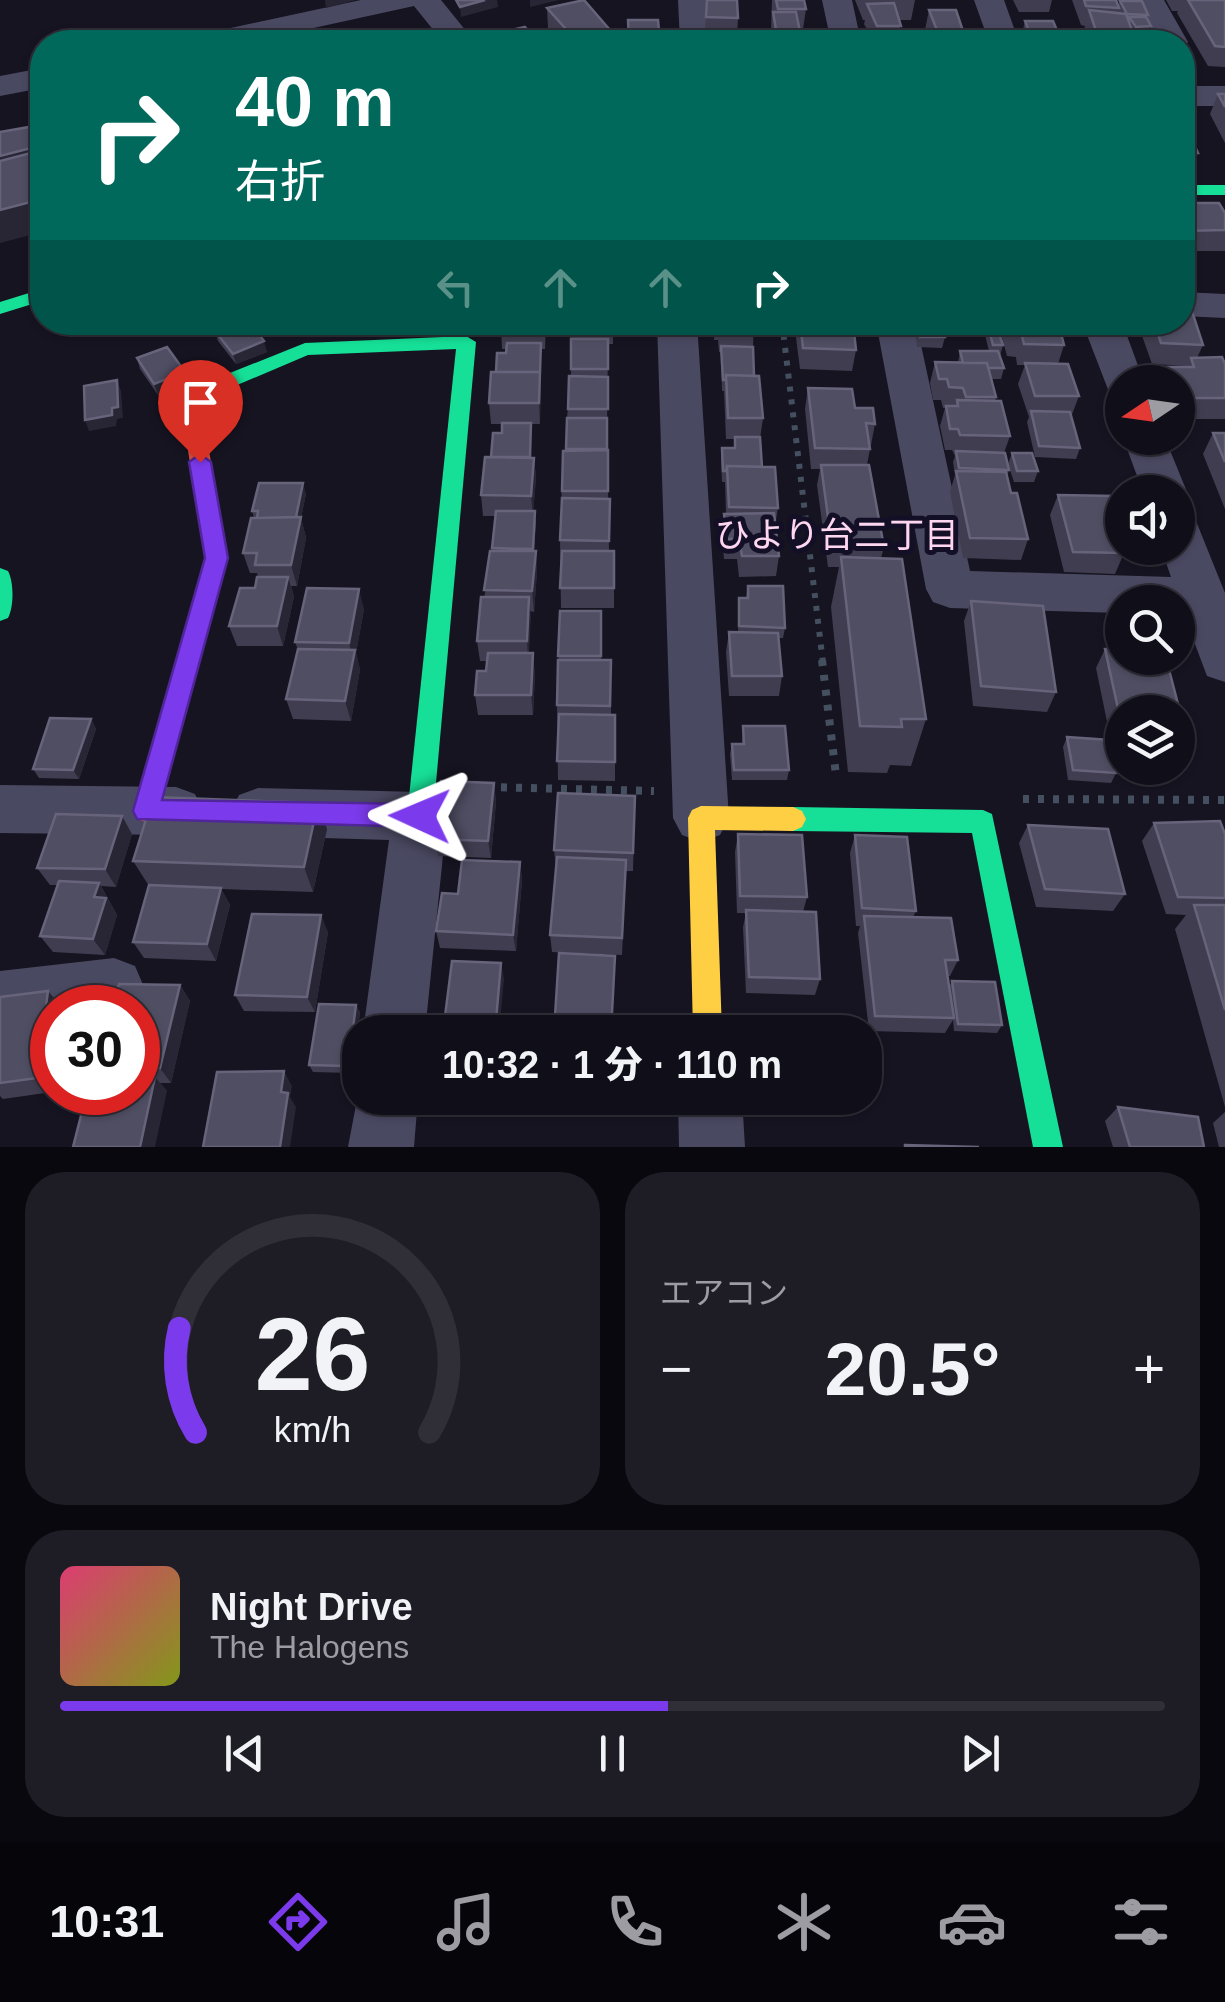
<!DOCTYPE html>
<html lang="ja">
<meta charset="utf-8">
<style>
:root{--surface:#100f19;--page:#1e1d26;--text:#f1f3f6;--muted:#9c9ca2;--line:#302f38;--accent:#7c3aed}
body{margin:0;font-family:Arial,"Noto Sans JP",sans-serif;background:var(--page);color:var(--text);height:100vh;display:flex;flex-direction:column;font-size:38px;white-space:nowrap}
*{box-sizing:border-box;margin:0}
p{font-size:32px;color:var(--muted)}
.icon{flex:none;width:55px;height:55px;fill:none;stroke:currentColor;stroke-width:2;stroke-linecap:round;stroke-linejoin:round}
.map{position:relative;height:1147px;overflow:hidden}
.details{display:flex;flex-direction:column;gap:25px;padding:25px;background:#09080e;flex:1}
.details>*{flex:none}
.hud{position:absolute;left:30px;top:30px;width:1165px;height:305px;border-radius:40px;box-shadow:0 2px 8px #0004,0 0 0 2px var(--line);background:#00695c;color:#fff;overflow:hidden}
.needle{width:65px;rotate:257deg}
.buttons{position:absolute;left:1105px;top:365px;display:grid;gap:20px}
.buttons a{display:grid;place-items:center;width:90px;height:90px;border-radius:50%;background:var(--surface);box-shadow:0 2px 8px #0004,0 0 0 2px var(--line);font-size:50px}
.speed{position:absolute;left:30px;top:985px;display:flex;gap:20px;font-size:50px;font-weight:700;text-align:center}
.speed>*{display:grid;place-content:center;width:130px;height:130px;border-radius:50%;background:var(--surface);box-shadow:0 2px 8px #0004,0 0 0 2px var(--line);line-height:1}
.speed .limit{border:15px solid #d22;background:#fff;color:#111}
.pin{position:absolute;display:grid;place-items:center;width:85px;height:85px;color:#fff;margin:-102px -42px;border-radius:50% 50% 50% 0;rotate:-45deg;box-shadow:0 0 10px #0007}
.pin .icon{rotate:45deg}
.me{position:absolute;width:110px;margin:-55px;rotate:271deg;stroke-linejoin:round;filter:drop-shadow(0 0 8px #0008)}
.turn{display:flex;align-items:center;gap:35px;height:210px;padding:0 40px;font-size:45px}
.turn .icon{width:130px;height:130px;stroke-width:2.5}
.turn b{display:block;font-size:70px;line-height:85px}
.lanes{display:flex;align-items:center;height:95px;padding:0 40px;background:#0003;justify-content:center;gap:50px;direction:ltr}
.lanes .off{opacity:.35}
.big{font-size:75px;font-weight:800;line-height:1.1}
.details .card{flex:1;display:flex;flex-direction:column;justify-content:center;gap:15px;min-width:0;padding:0 35px;border-radius:40px;background:var(--page)}
.details .dial{align-items:center;gap:0}
.dial svg{height:260px;overflow:visible;fill:none;stroke:var(--line);stroke-width:7;stroke-linecap:round;text-anchor:middle}
.dial text{fill:var(--text);stroke:none}
.song{display:flex;align-items:center;gap:30px}
.cover{width:120px;height:120px;border-radius:15px;background:linear-gradient(135deg,hsl(340 70% 55%),hsl(70 70% 35%))}
.played{height:10px;border-radius:5px;background:linear-gradient(90deg,var(--accent) 55%,var(--line) 55%)}
.keys{display:flex;justify-content:space-around;direction:ltr}
.heat{display:flex;justify-content:space-between;align-items:center;font-size:55px;direction:ltr}
.details .tiles{flex:1;display:grid;gap:25px;grid-template-columns:1fr 1fr}
.card:last-child{grid-column:span 2}
.trip{position:absolute;left:342px;top:1015px;width:540px;height:100px;border-radius:40px;background:var(--surface);box-shadow:0 2px 8px #0004,0 0 0 2px var(--line);font-weight:800;line-height:100px;text-align:center}
.dock{display:flex;height:160px;justify-content:space-around;align-items:center;background:#06060a;color:var(--muted)}
.dock .icon{width:70px;height:70px}
.dock .active{color:var(--accent)}
.dock b{font-size:45px;color:var(--text)}
.map>svg:first-child{display:block}
</style>
<div class="map">
<svg width="1225" height="1147" viewBox="0 0 1225 1147">
<rect width="100%" height="100%" fill="#161421"/>
<g fill="none" stroke-linecap="round" stroke-linejoin="round">
<!-- path-far1 -->
<path stroke="#44505f" stroke-width="6" stroke-dasharray="5 8" stroke-linecap="butt" d="M782 322 823 663"/>
<!-- path -->
<path stroke="#44505f" stroke-width="8" stroke-dasharray="6 9" stroke-linecap="butt" d="M822 660 836 775
M486 787 654 791
M1023 799 1225 800"/>
<!-- street -->
<path fill="#4a4962" fill-rule="evenodd" d="M361 0H441L475 42H443L414 6 249 42H193L198 35Z
M678 0H708L710 42H680Z
M822 0H852L861 42H831Z
M974 0H1004L1019 42H989Z
M1134 0H1164L1188 42 1183 49 1182 42H1157Z
M42 68V88L0 96V76Z
M1182 86H1225V106H1182Z
M1182 292 1225 294V318L1182 316Z
M657 322H697L729 818 720 835 701 842 682 835 673 818Z
M876 322H916L970 571 1171 577 1161 548H1178V511L1194 516 1225 593V682L1207 676 1184 615H1178V602H1122V613L950 608 933 602 926 589Z
M1082 322H1122L1144 382H1122V396L1109 392Z
M1123 438H1165L1187 492 1181 504 1178 505V492H1143Z
M0 785 176 787 195 794 203 811 195 828 176 835 0 833Z
M258 788 420 792 439 799 447 816 425 1032H363L389 840 258 836 239 829 231 812 239 795Z
M114 958 135 966 144 987 135 1008H52V1024L0 1031V971Z
M360 1084V1098H418L414 1147H348Z
M678 1098H742L745 1147H679Z"/>
<!-- fast -->
<path fill="#16e098" fill-rule="evenodd" d="M1182 185H1225V195H1182Z
M42 289V301L0 314V302Z
M466 336 476 342 433 816 429 824 420 828 411 824 407 816 456 349 308 355 209 397H195L192 392 195 387 305 343Z
M0 568 8 571C14 582 14 607 8 618L0 621Z
M793 807 983 810 992 814 1063 1147H1033L972 833 793 831 784 827 780 819 784 811Z"/>
<!-- slow -->
<path fill="#ffcf43" fill-rule="evenodd" d="M701 806 793 807 802 811 806 819 802 827 793 831 715 830 722 1032H693L688 818 692 810Z"/>
<!-- jam -->
<path fill="#f24e42" fill-rule="evenodd" d="M202 385 212 392 200 400 228 558 159 811 155 819 146 822 137 819 133 811 206 558 179 397 182 392Z"/>
</g>
<!-- wall -->
<path fill="#403d50" d="M706 0 738 18 737 38 705 37Z
M772 0H804L806 9 803 29H799L800 32 817 42H772L771 32Z
M855 0H915L911 20H899L900 30 917 42H867L869 33 864 24 865 20H863Z
M1013 0H1052L1049 12H1019Z
M1072 0H1116L1118 6 1120 1 1148 15 1147 18 1151 26 1148 36 1132 37 1149 42H1088L1084 30 1085 26 1081 25Z
M1166 0H1225V67L1208 66 1177 13 1178 11H1172Z
M547 8 610 30V42H561L548 28Z
M929 10 965 37 964 42H930L925 30Z
M1025 21 1062 42H1020Z
M1218 94H1225V143L1210 114Z
M1182 103 1189 118 1186 127 1198 153 1190 174H1182Z
M1182 203 1225 213V251H1182Z
M296 322H338L305 335Z
M546 322 545 349H541L540 424H531V457L534 458 536 478 533 511 536 522 534 551H536L537 572 534 612 530 611 529 653 535 673 533 715H478L475 695 486 671 487 661H480L477 641 492 551 495 516H483L481 495 491 457 502 433V424H491L489 403 496 372 506 353 507 349H502L501 328Z
M570 322H613V344H608L607 429 609 551H614V608H561L560 540 563 451H566L567 418 571 376Z
M715 322H754L753 347 754 376 763 418 760 439 762 467 778 508 775 526 779 556 776 576 739 577 737 559H724L722 535 724 514H726L725 482H722L721 458 722 448H734V439H726L724 391H722L721 352H719L718 340H714Z
M794 322H853L856 350 852 371 800 369Z
M914 322H941L945 337 942 348 917 347Z
M995 322 1003 345 1000 356 1004 368 1001 379H991L996 397 995 401 1010 436 1004 453 1009 470 1007 476 1011 493 1028 539 1021 560 963 558 950 492 955 475 953 462 955 456 952 450H945L940 426 945 408H943L941 400H933L930 383 935 362 958 363 960 351H989L982 323H952Z
M1000 322H1058L1064 345 1058 364 1079 396 1071 417 1080 448 1076 459 1035 457 1027 422 1029 417 1018 384 1025 365H1017L1016 357 1007 356 999 326Z
M1141 322H1182L1203 345 1197 358 1225 364V419H1178V382H1160L1167 367H1187L1188 366 1152 364 1139 327Z
M215 331 267 352 236 364 218 341Z
M137 358 188 383 158 395 140 369Z
M808 388 855 408 875 424 871 445H869L870 449 867 465 884 547 881 558 926 719 911 766 890 765 887 773 848 772 831 607 839 567H828L817 485 820 469H811L805 409Z
M1213 433H1225V509L1203 454Z
M1012 453 1038 471 1034 482H1014L1008 464Z
M306 494 301 518 306 538 297 586H291L294 597 283 646H237L229 626 255 588 258 577 257 573H250L243 553 254 518 252 511Z
M1058 495 1122 520 1117 531 1124 553 1115 574 1064 572 1050 515Z
M748 586 785 628 783 638H778L782 676 779 696H729L726 652 729 632H738L739 598H746Z
M971 601 1056 692 1047 712 973 706 964 621Z
M364 609 356 653 360 670 351 721 293 719 286 699 298 650 295 642Z
M560 611H601V660H611V715H615V781L558 780 557 705Z
M1105 649 1122 650V658H1166L1185 731 1178 743V712H1122V747L1112 746 1096 668Z
M91 719 96 729 79 779 39 778 33 769Z
M743 726 789 770 787 780H732L730 754 732 744H742Z
M1067 737 1116 773 1111 783 1068 780 1063 747Z
M494 783 496 802 491 858 438 856 434 839Z
M635 796 633 871H626L622 955 552 952 550 935 556 868 554 850Z
M318 803 327 829 313 892 221 889 230 905 216 961 144 958 133 942 149 886 133 861Z
M1154 823 1225 834V1107L1175 929 1186 915 1166 914 1142 841Z
M1028 825 1125 894 1113 911 1036 907 1019 843Z
M132 834 116 887 101 886 117 915 105 955 53 952 40 936 57 885H50L37 868Z
M738 834 807 897 803 912 820 979 815 995 746 993 743 927 746 913H737L735 852Z
M855 835 916 911 913 917 958 960 950 976H947L949 987 952 981 1002 1025 997 1033 954 1031 953 1020 945 1033 869 1031 858 933 860 926H856L850 853Z
M520 862 522 880 516 951 440 948 436 931Z
M328 932 315 1012 244 1011 235 995Z
M180 985 190 1001 171 1083H160L167 1091 138 1092V1008Z
M0 997 62 1007 52 1008V1092L3 1099 0 1096Z
M356 1005 360 1013 351 1073 313 1072 309 1065Z
M1118 1107 1204 1147H1113L1105 1121Z
M1225 1112V1147H1219L1213 1123Z"/>
<!-- shaded-wall -->
<path fill="#282635" d="M325 0H356L326 8Z
M485 0H497L498 7 461 17 460 7Z
M530 0H559L530 7Z
M610 30V42H575V39Z
M29 127 42 165 0 179V156Z
M42 199V232L0 243V210Z
M302 322H338L305 335Z
M264 341 267 352 236 364 233 354Z
M541 343V354L540 424 539 403Z
M185 372 188 383 158 395 154 384Z
M117 380 121 391 123 418 117 419 116 426 89 431 85 420Z
M534 458 536 478 533 516 531 496Z
M303 483 306 494 301 518 306 538 297 586 291 565 295 519Z
M536 551 537 572 534 612 532 591Z
M288 577 294 597 283 646 277 626Z
M359 589 364 609 356 653 360 670 351 721 345 701 353 659 349 643Z
M529 597 531 618 528 661 527 641Z
M533 653 535 673 533 715 531 695Z
M91 719 96 729 79 779 73 770Z
M494 783 496 802 491 858 488 841Z
M318 803 327 829 313 892 304 867Z
M122 816 132 834 116 887 105 869Z
M520 862 522 880 516 951 513 935Z
M99 883 117 915 105 955 93 939 94 897Z
M221 888 230 905 216 961 207 944Z
M321 915 328 932 315 1012 307 997Z
M501 963 504 979 499 1032H495Z
M180 985 190 1001 171 1083 160 1068Z
M48 991 62 1007 52 1008V1041L43 1030Z
M356 1005 360 1013 351 1073 348 1066Z
M284 1071 292 1086 290 1097 296 1107 290 1147H280L281 1092Z
M155 1077 167 1091 155 1147H140Z"/>
<!-- building -->
<path fill="#504e63" stroke="#66637b" stroke-width="2.5" d="M456 0H485L460 7Z
M584 0 610 30 575 39 547 8Z
M707 0H737L738 18 706 17Z
M776 0H804L806 9H778Z
M1084 0H1116L1119 8 1086 6Z
M1188 0H1225V47L1215 46Z
M1120 1H1142L1148 15 1127 14Z
M894 3 901 26H877L867 4Z
M929 10H956L965 37 940 38Z
M1089 10 1126 14 1133 33 1096 31Z
M773 12H796L800 32 814 31 817 42H778Z
M1129 17H1146L1151 26 1136 27Z
M628 20H658L660 42H629Z
M1025 21H1053L1062 42H1033Z
M525 27 539 42H508L498 33Z
M324 30 333 42H287L285 39Z
M869 30H912L917 42H872Z
M185 33 191 42H139Z
M1101 37H1147L1149 42H1105Z
M1218 94H1225V107Z
M1182 103 1189 118H1182Z
M1182 126H1186L1198 153H1182Z
M29 127 35 147 0 156V132Z
M42 150V199L0 210V161Z
M1182 203H1219L1225 213V230L1182 231Z
M1182 305H1190L1203 345 1161 343 1154 322H1182Z
M235 322H249L264 341 233 354 215 331Z
M501 322H544V328H501Z
M570 322H613V333H570Z
M720 322H754V331H721Z
M800 322H853L856 350 803 348Z
M917 322H941L945 337H920Z
M987 322H995L1003 345H993Z
M1010 322H1058L1064 345 1024 344 1022 336 1013 335Z
M571 339H608V369H571Z
M507 343H541L540 372H496L497 353H506Z
M721 346 753 347 754 376 726 375V380H723Z
M167 347 185 372 154 384 137 358Z
M960 351H998L1004 368H988L987 363H963Z
M1222 357 1225 364V398H1181L1178 389V382H1174L1167 367H1194L1191 358Z
M935 362 987 363 996 397H966L963 388 949 387 947 379H939Z
M1025 363 1068 364 1079 396H1035Z
M491 372H540L539 403H489Z
M726 375 759 376 763 418H728Z
M569 376 608 377V409H568Z
M117 380 118 407 112 408V415L85 420 84 386Z
M808 388 852 389 855 408H873L875 424 866 423 870 449 815 448Z
M957 400 1001 401 1010 436 960 435 958 429H950L946 406H958Z
M1031 411 1070 412 1080 448 1039 446Z
M567 418H607V449H566Z
M502 423H531L530 457H491L493 433H502Z
M1213 433H1225V462Z
M735 437H760L762 467 727 466 726 471H723L722 448H735Z
M608 450V491H562L563 451Z
M956 451 1005 453 1009 470 959 468Z
M1012 453H1032L1038 471H1017Z
M485 457 534 458 531 496 481 495Z
M821 465H869L884 547H832Z
M727 466 775 467 778 508 729 507Z
M956 471 1006 472 1011 493H1017L1028 539 970 538Z
M259 483H303L296 517 257 518 258 511H252Z
M1058 495 1115 496 1122 520H1114L1124 553 1073 552Z
M562 498 610 499 609 541 560 540Z
M496 511H535L533 549 492 548Z
M774 513 779 556H742L739 539H727L724 514Z
M301 517 291 565H255L257 553H243L251 518Z
M490 551H536L532 591 484 590Z
M562 551H614V588H560Z
M841 557 902 559 926 719H901L902 727 860 726Z
M257 577H288L277 626H229L240 588H255Z
M748 586H783L785 628 739 626V598H748Z
M307 588 359 589 349 643 295 642Z
M481 597H529L527 641H477Z
M971 601 1043 606 1056 692 981 686Z
M560 611H601V656H558Z
M729 632 778 633 782 676H732Z
M298 649 355 650 345 701 286 699Z
M1105 649 1122 650V658H1166L1185 731H1178V712H1122V727Z
M488 653H533L531 695H475L477 671H486Z
M558 660H611L610 706 557 705Z
M559 714 615 715V762L557 761Z
M50 718 91 719 73 770 33 769Z
M743 726H785L789 770H734L732 744H744Z
M1067 737 1110 740 1116 773 1073 770Z
M441 781 494 783 488 841 434 839Z
M558 793 635 796 633 853 554 850Z
M153 797 318 803 304 867 133 861Z
M56 814 122 816 105 869 37 868Z
M1220 821 1225 834V898L1178 897 1154 823Z
M1028 825 1108 829 1125 894 1045 889Z
M738 834 802 835 807 897 740 896Z
M855 835 907 837 916 911 862 908Z
M557 857 626 860 622 938 550 935Z
M462 860 520 862 513 935 436 931 442 893 458 894Z
M59 881 99 883 94 897 106 898 93 939 40 936Z
M149 885 221 888 207 944 133 942Z
M1194 905H1225V1010Z
M746 910 816 912 820 979 749 977Z
M252 914 321 915 307 997 235 995Z
M864 916 951 918 958 960H945L954 1018 875 1016Z
M559 953 615 956 611 1032H554Z
M452 961 501 963 495 1032H443Z
M952 981 995 982 1002 1025 958 1024Z
M119 984 180 985 160 1068H138V1008H112Z
M48 991 43 1030 52 1028V1076L0 1083V997Z
M319 1004 356 1005 348 1066 309 1065Z
M284 1071 281 1092 288 1093 280 1147H203L217 1072Z
M138 1077H155L140 1147H73L87 1092H138Z
M1118 1107 1198 1117 1204 1147H1130Z
M905 1145 979 1147H905Z"/>
<!-- route -->
<path fill="#7c3aed" stroke="#51269a" stroke-width="2.5" d="M200 454 211 462 228 558 162 800 420 804 429 807 433 816 429 824 420 827 137 819 133 811 205 558 189 462Z"/>
<g text-anchor="middle" dominant-baseline="central" stroke-width="10" stroke-linejoin="round" paint-order="stroke">
<!-- neighbourhood labels -->
<g font-size="35" fill="#ffd6f0" stroke="#130f26">
<text x="837" y="534">ひより台二丁目</text>
</g>
</g>
</svg>
<div class="buttons">
<a><svg class="needle" viewBox="-14 -14 28 28"><path d="M0-13l5 13h-10z" fill="#e53935"/><path d="M0 13l5-13h-10z" fill="#9c9ca2"/></svg></a>
<a><svg class="icon" aria-label="sound" viewBox="0 0 24 24"><path d="M4 9h4l5-4v14l-5-4H4zM17 9q2 3 0 6"/></svg></a>
<a><svg class="icon" aria-label="search" viewBox="0 0 24 24"><circle cx="10" cy="10" r="6"/><path d="M15 15l6 6"/></svg></a>
<a><svg class="icon" aria-label="layers" viewBox="0 0 24 24"><path d="M12 4l9 5-9 5-9-5zM3 14l9 5 9-5"/></svg></a>
</div>
<div class="speed"><div class="limit">30</div></div>
<div class="pin" style="left:200px;top:462px;background:#d93025"><svg class="icon" aria-label="arrive" viewBox="0 0 24 24"><path d="M6 21V4h12l-3 4 3 4H6"/></svg></div>
<svg class="me" style="left:420px;top:816px" viewBox="-20 -20 40 40"><path d="M0-17L14 15 0 8-14 15z" fill="#7c3aed" stroke="#fff" stroke-width="4"/></svg>
<div class="trip">10:32 · 1 分 · 110 m</div>
<div class="hud">
<div class="turn"><svg class="icon" aria-label="right" viewBox="0 0 24 24"><path d="M7 20v-9h11M14 6l5 5-5 5"/></svg><div><b>40 m</b>右折</div></div>
<div class="lanes"><svg class="icon off" aria-label="left" viewBox="0 0 24 24"><path d="M17 20v-9H6M10 6l-5 5 5 5"/></svg><svg class="icon off" aria-label="ahead" viewBox="0 0 24 24"><path d="M12 20V5M6 11l6-6 6 6"/></svg><svg class="icon off" aria-label="ahead" viewBox="0 0 24 24"><path d="M12 20V5M6 11l6-6 6 6"/></svg><svg class="icon" aria-label="right" viewBox="0 0 24 24"><path d="M7 20v-9h11M14 6l5 5-5 5"/></svg></div>
</div>
</div>
<section class="details">
<div class="tiles">
<div class="card dial"><svg viewBox="0 0 100 80">
<path d="M14 69A42 42 0 1 1 86 69"/>
<path d="M14 69A42 42 0 0 1 9 37" stroke="#7c3aed"/>
<text x="50" y="56" font-size="32" font-weight="700">26</text>
<text x="50" y="72" font-size="11">km/h</text>
</svg></div>
<div class="card"><p>エアコン</p>
<div class="heat"><a>−</a><b class="big">20.5°</b><a>+</a></div>
</div>
<div class="card">
<div class="song"><i class="cover"></i><div><b>Night Drive</b><p>The Halogens</p></div></div>
<div class="played"></div>
<div class="keys"><svg class="icon" aria-label="previous" viewBox="0 0 24 24"><path d="M18 5L8 12l10 7zM5 5v14"/></svg><svg class="icon" aria-label="pause" viewBox="0 0 24 24"><path d="M8 5v14M16 5v14"/></svg><svg class="icon" aria-label="next" viewBox="0 0 24 24"><path d="M6 5l10 7-10 7zM19 5v14"/></svg></div>
</div>
</div>
</section>
<nav class="dock">
<b>10:31</b>
<svg class="icon active" aria-label="directions" viewBox="0 0 24 24"><path d="M12 3l9 9-9 9-9-9zM9 14v-3h6M13 9l2 2-2 2"/></svg>
<svg class="icon" aria-label="music" viewBox="0 0 24 24"><path d="M9 18V5l10-2v13"/><circle cx="6" cy="18" r="3"/><circle cx="16" cy="16" r="3"/></svg>
<svg class="icon" aria-label="phone" viewBox="0 0 24 24"><path d="M5 4h4l2 5-3 2q2 4 5 5l2-3 5 2v4C11 20 4 13 5 4z"/></svg>
<svg class="icon" aria-label="climate" viewBox="0 0 24 24"><path d="M12 3v18M4 7l16 10M4 17L20 7"/></svg>
<svg class="icon" aria-label="car" viewBox="0 0 24 24"><path d="M5 17H2v-5l4-1 3-4h7l3 4 3 1v5h-3M9 17h6M6 11h13"/><circle cx="7" cy="17" r="2"/><circle cx="17" cy="17" r="2"/></svg>
<svg class="icon" aria-label="filters" viewBox="0 0 24 24"><path d="M4 7h16M4 17h16"/><circle cx="9" cy="7" r="2"/><circle cx="15" cy="17" r="2"/></svg>
</nav>
